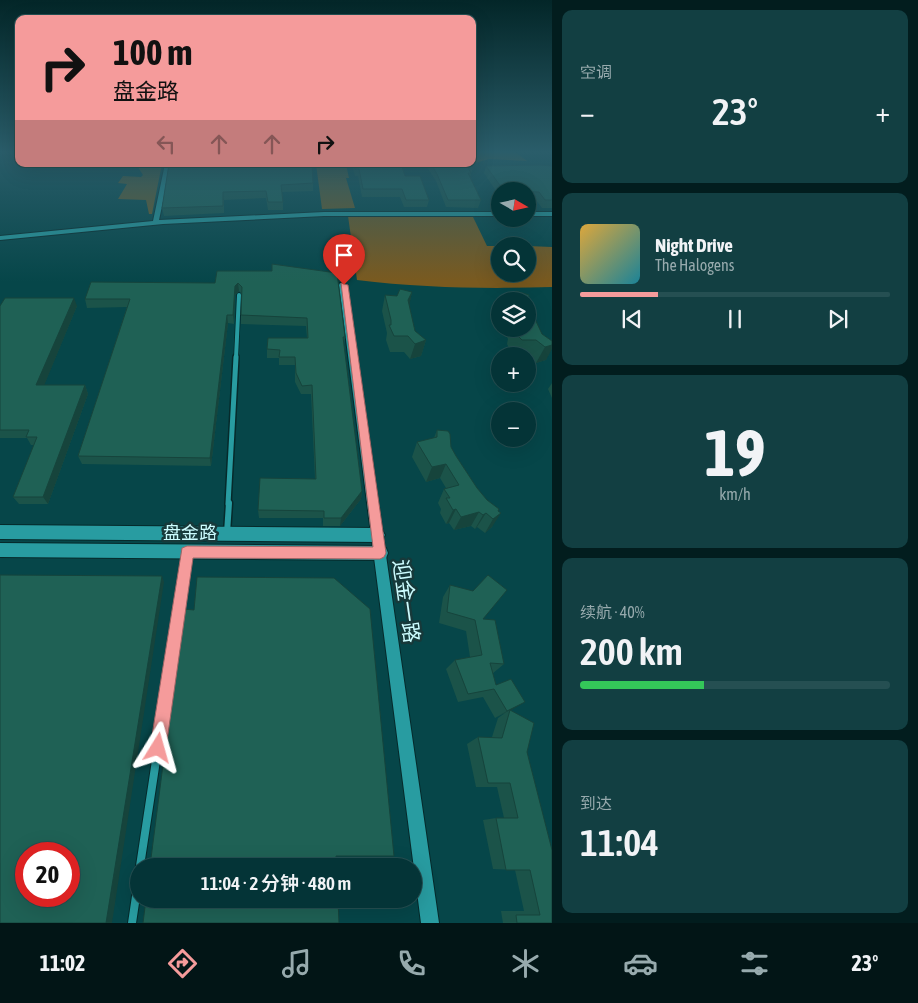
<!DOCTYPE html>
<html lang="zh">
<meta charset="utf-8">
<style>
:root{--surface:#043437;--page:#123f42;--text:#f1f3f6;--muted:#97aaad;--line:#254f52;--accent:#f59b9b}
body{margin:0;font-family:"Asap Condensed","Noto Sans SC",sans-serif;background:var(--page);color:var(--text);height:100vh;display:flex;flex-direction:column;font-size:19px;white-space:nowrap}
*{box-sizing:border-box;margin:0}
p{font-size:16px;color:var(--muted)}
.icon{flex:none;width:28px;height:28px;fill:none;stroke:currentColor;stroke-width:2;stroke-linecap:round;stroke-linejoin:round}
.map{position:relative;flex:1;overflow:hidden}
.side{display:flex;flex-direction:column;gap:10px;padding:10px;background:#021d1e;width:366px}
.side>*{flex:none}
.hud{position:absolute;left:15px;top:15px;width:461px;height:152px;border-radius:10px;box-shadow:0 5px 20px #0002,0 0 0 1px var(--line);background:#f59b9b;color:#111;overflow:hidden}
.needle{width:32px;rotate:99deg}
.buttons{position:absolute;left:491px;top:182px;display:grid;gap:10px}
.buttons a{display:grid;place-items:center;width:45px;height:45px;border-radius:50%;background:var(--surface);box-shadow:0 5px 20px #0002,0 0 0 1px var(--line);font-size:25px}
.speed{position:absolute;left:15px;top:842px;display:flex;gap:10px;font-size:25px;font-weight:700;text-align:center}
.speed>*{display:grid;place-content:center;width:65px;height:65px;border-radius:50%;background:var(--surface);box-shadow:0 5px 20px #0002,0 0 0 1px var(--line);line-height:1}
.speed .limit{border:8px solid #d22;background:#fff;color:#111}
.pin{position:absolute;display:grid;place-items:center;width:42px;height:42px;color:#fff;margin:-51px -21px;border-radius:50% 50% 50% 0;rotate:-45deg;box-shadow:0 0 5px #0007}
.pin .icon{rotate:45deg}
.me{position:absolute;width:55px;margin:-28px;rotate:8deg;stroke-linejoin:round;filter:drop-shadow(0 0 4px #0008)}
.turn{display:flex;align-items:center;gap:18px;height:105px;padding:0 15px;font-size:22px}
.turn .icon{width:65px;height:65px;stroke-width:2.5}
.turn b{display:block;font-size:35px;line-height:42px}
.lanes{display:flex;align-items:center;height:48px;padding:0 15px;background:#0003;justify-content:center;gap:25px;direction:ltr}
.lanes .off{opacity:.35}
.big{font-size:38px;font-weight:600;line-height:1.1}
.side .tile{flex:1;display:flex;flex-direction:column;justify-content:center;gap:8px;min-width:0;padding:0 18px;border-radius:10px;background:var(--page)}
.side .dial{align-items:center;gap:0}
.dial b{font-size:65px;line-height:1}
.song{display:flex;align-items:center;gap:15px}
.cover{width:60px;height:60px;border-radius:8px;background:linear-gradient(135deg,hsl(40 70% 55%),hsl(190 70% 35%))}
.played{height:5px;border-radius:2px;background:linear-gradient(90deg,var(--accent) 25%,var(--line) 25%)}
.keys{display:flex;justify-content:space-around;direction:ltr}
.heat{display:flex;justify-content:space-between;align-items:center;font-size:28px;direction:ltr}
.charge{height:8px;border-radius:4px;background:linear-gradient(90deg,#34c759 40%,var(--line) 0)}
.trip{position:absolute;left:130px;top:858px;width:292px;height:50px;border-radius:25px;background:var(--surface);box-shadow:0 5px 20px #0002,0 0 0 1px var(--line);font-weight:600;line-height:50px;text-align:center}
.menu{display:flex;height:80px;justify-content:space-around;align-items:center;background:#021516;color:var(--muted)}
.menu .icon{width:35px;height:35px}
.menu .current{color:var(--accent)}
.menu b{font-size:22px;color:var(--text)}
main{display:flex;flex:1;min-height:0}
.map>svg:first-child{display:block}
</style>
<main>
<div class="map">
<svg width="552" height="923" viewBox="0 0 552 923">
<rect width="100%" height="100%" fill="#064649"/>
<!-- green -->
<path fill="#7a5a1f" d="M473 152H515L527 161 489 159 475 163 473 162Z
M136 164H162L152 214H149L146 200 118 199 127 184 118 183 123 176 141 177 143 175Z
M316 164H346L349 178H346L355 208 322 209Z
M348 216 473 217 487 246H500V274H528V246L552 247V287C487 289 422 288 357 280Z"/>
<g fill="none" stroke-linecap="round" stroke-linejoin="round">
<!-- lane-far3 casing -->
<g stroke="#062a2b" stroke-width="5.5">
<path id="lane-far3" d="M236 358 239 295"/>
</g>
<!-- lane-far2 casing -->
<g stroke="#062a2b" stroke-width="8">
<path id="lane-far2" d="M228 504 236 357"/>
</g>
<!-- lane-far1 casing -->
<g stroke="#062a2b" stroke-width="9">
<path id="lane-far1" d="M227 533 229 503
M166 689 187 552"/>
</g>
<!-- lane casing -->
<g stroke="#062a2b" stroke-width="10">
<path id="lane" d="M140 866 167 688
M132 923 139 876"/>
</g>
<!-- street casing -->
<g stroke="#062a2b" stroke-width="2">
<path id="street" d="M165 164H171L159 220 324 212H500V216H324L163 224 0 240V236L153 221Z
M528 212H552V216H528Z
M340 283 347 285 439 923H421L339 285Z"/>
</g>
<!-- secondary casing -->
<g stroke="#062a2b" stroke-width="2">
<path id="secondary" d="M0 525 377 528 382 530 385 535 382 540 377 542 0 539Z
M0 543 380 546 386 548 388 553 386 558 380 560 0 557Z"/>
</g>
<!-- lane-far3 -->
<use href="#lane-far3" stroke="#289ca1" stroke-width="4"/>
<!-- lane-far2 -->
<use href="#lane-far2" stroke="#289ca1" stroke-width="5"/>
<!-- lane-far1 -->
<use href="#lane-far1" stroke="#289ca1" stroke-width="6"/>
<!-- lane -->
<use href="#lane" stroke="#289ca1" stroke-width="8"/>
<!-- street -->
<use href="#street" fill="#289ca1" fill-rule="evenodd"/>
<!-- secondary -->
<use href="#secondary" fill="#289ca1" fill-rule="evenodd"/>
</g>
<!-- wall -->
<path fill="#1b5349" d="M169 164 313 183V191L282 192 283 202V210H268L266 198 224 200V213L164 216 162 208Z
M352 164H401L405 176 429 200 427 207H404L400 197H362L358 176H355Z
M425 164H469L473 168 470 177 481 200 478 208 446 207 436 181Z
M486 166H552V208H542L536 200H528V191H500V197L484 173Z
M217 271 345 337 344 345 362 491 361 499 340 526H323V518H259L258 510 315 479 311 394H301L295 382V365H279V358H267V349L307 338 306 326 241 324V315L242 294 239 291 235 295 234 324 228 323 211 466 82 464 78 456 127 307 87 308 85 299 215 283Z
M412 292 409 305 415 331 426 340 421 356 410 359 404 352H390L386 340 387 333 382 311 385 295 397 296Z
M500 305V322L496 314Z
M0 306H77L44 385H85L88 394 48 504H19L13 497 34 445H31L27 438H0Z
M503 329H528L542 334 552 341 546 360 536 363 528 355H514L511 352 507 344 508 339Z
M552 383V398L548 389Z
M437 430 451 447 456 456 477 488 487 500 499 509 492 527 485 533 477 527 475 529 471 526 454 530 449 523 446 524 440 513 441 509 438 503 444 489 446 488 440 478 426 482 412 457 417 442 434 438Z
M450 585 483 619 504 664 492 674 496 685 510 710 527 752 552 923H503L501 911H524L515 870 493 869 483 820 496 818H504L497 787H476L467 744 478 737H492L498 718 505 713 495 718 483 697 458 702 446 669 455 660 470 657 466 631 439 623 443 597Z"/>
<!-- shaded-wall -->
<path fill="#16443c" d="M238 283 239 291 235 295 234 324 233 315 235 286Z
M412 292 409 307 408 300Z
M74 298 77 306 41 393 36 385Z
M227 315 228 323 211 466 210 458Z
M426 340 421 356 410 359 415 344Z
M552 345V349L546 360 536 363 545 347Z
M85 385 88 394 48 504 43 497Z
M446 464 440 478 426 482 432 467Z
M362 491 361 499 340 526 341 518Z
M456 509 449 523 446 524 453 510Z
M479 512 471 526 454 530 461 517Z
M486 513 477 527 475 529 483 515Z
M501 513 492 527 485 533 493 519Z
M162 576 164 582 112 923H106Z
M525 702 510 711V710L495 718 507 711Z"/>
<!-- building -->
<path fill="#1f6155" stroke="#16443c" fill-rule="evenodd" d="M169 164H312L313 183 281 185 283 202H268L266 191 223 192V206L162 208Z
M354 164H401L405 176H420L429 200H406L402 189H363L359 169H355Z
M431 164H469L473 168H468L471 173H468L481 200H448L437 174Z
M540 165 552 166V200H545L539 192 504 191 486 166Z
M272 264 337 273 345 337H343L362 491 341 518H324V511L258 510 260 478 316 479 312 385 302 386 296 373 295 357H279L280 350 267 349 268 338H308L307 318 241 315 242 287 238 283 235 286 233 315H227L210 458 78 456 130 299H85L91 282 215 283 217 271H272Z
M400 289 412 292 408 300 415 331 426 340 415 344 408 336H394L389 325H391V320L385 295 397 296Z
M516 291 529 295 528 302V301H504L503 298H515Z
M5 298H74L36 385H85L43 497H13L37 437H26L29 430H0V306Z
M528 304 542 334 552 341V345L545 347 536 340H522L518 336 514 329H528Z
M437 430 448 431 450 434 451 447 456 456 477 488 487 500 499 509 498 511 501 513 493 519 486 513 483 515 479 512 461 517 456 509 453 510 446 498H450L444 489 459 485 446 464 432 467 417 442 437 437Z
M0 575 162 576 106 923H0ZM26 854H69V896H26Z
M488 575 507 590 483 619 495 620 504 664 490 663 496 685 511 679 525 702 507 711 494 689 468 694 455 660 482 655 475 620 447 612 450 585 473 591Z
M197 577 334 578 370 609 394 856H336V866H150L183 609 194 610Z
M510 710 534 723 527 752 552 850V923H517L516 915H540L530 870H506L496 818H518L510 783H488L478 737 502 738Z
M146 899H338L339 923H143Z"/>
<!-- sky -->
<linearGradient id="sky" x2="0" y2="1"><stop stop-color="#032628"/><stop offset="0.54" stop-color="#2a5d6a"/><stop offset="1" stop-color="#2a5d6a" stop-opacity="0"/></linearGradient>
<rect width="552" height="282" fill="url(#sky)"/>
<!-- route -->
<path fill="#f59b9b" stroke="#9f6565" d="M341 283 348 285 386 553 384 557 380 559 193 558 166 748 164 754 158 757 152 754 150 748 182 548 187 546 373 547Z"/>
<g text-anchor="middle" dominant-baseline="central" stroke-width="5" stroke-linejoin="round" paint-order="stroke">
<!-- street labels -->
<g font-size="18" fill="#ccfcfe" stroke="#17393a">
<text x="190" y="532">盘金路</text>
</g>
<!-- near-street labels -->
<g font-size="21" fill="#ccfcfe" stroke="#17393a">
<text transform="translate(407 601) rotate(82)">迎金一路</text>
</g>
</g>
</svg>
<div class="buttons">
<a><svg class="needle" viewBox="-14 -14 28 28"><path d="M0-13l5 13h-10z" fill="#e53935"/><path d="M0 13l5-13h-10z" fill="#97aaad"/></svg></a>
<a><svg class="icon" aria-label="search" viewBox="0 0 24 24"><circle cx="10" cy="10" r="6"/><path d="M15 15l6 6"/></svg></a>
<a><svg class="icon" aria-label="layers" viewBox="0 0 24 24"><path d="M12 4l9 5-9 5-9-5zM3 14l9 5 9-5"/></svg></a>
<a>+</a>
<a>−</a>
</div>
<div class="speed"><div class="limit">20</div></div>
<div class="pin" style="left:344px;top:285px;background:#d93025"><svg class="icon" aria-label="arrive" viewBox="0 0 24 24"><path d="M6 21V4h12l-3 4 3 4H6"/></svg></div>
<svg class="me" style="left:158px;top:748px" viewBox="-20 -20 40 40"><path d="M0-17L14 15 0 8-14 15z" fill="#f59b9b" stroke="#fff" stroke-width="4"/></svg>
<div class="trip">11:04 · 2 分钟 · 480 m</div>
<div class="hud">
<div class="turn"><svg class="icon" aria-label="right" viewBox="0 0 24 24"><path d="M7 20v-9h11M14 6l5 5-5 5"/></svg><div><b>100 m</b>盘金路</div></div>
<div class="lanes"><svg class="icon off" aria-label="left" viewBox="0 0 24 24"><path d="M17 20v-9H6M10 6l-5 5 5 5"/></svg><svg class="icon off" aria-label="ahead" viewBox="0 0 24 24"><path d="M12 20V5M6 11l6-6 6 6"/></svg><svg class="icon off" aria-label="ahead" viewBox="0 0 24 24"><path d="M12 20V5M6 11l6-6 6 6"/></svg><svg class="icon" aria-label="right" viewBox="0 0 24 24"><path d="M7 20v-9h11M14 6l5 5-5 5"/></svg></div>
</div>
</div>
<section class="side">
<div class="tile"><p>空调</p>
<div class="heat"><a>−</a><b class="big">23°</b><a>+</a></div>
</div>
<div class="tile">
<div class="song"><i class="cover"></i><div><b>Night Drive</b><p>The Halogens</p></div></div>
<div class="played"></div>
<div class="keys"><svg class="icon" aria-label="previous" viewBox="0 0 24 24"><path d="M18 5L8 12l10 7zM5 5v14"/></svg><svg class="icon" aria-label="pause" viewBox="0 0 24 24"><path d="M8 5v14M16 5v14"/></svg><svg class="icon" aria-label="next" viewBox="0 0 24 24"><path d="M6 5l10 7-10 7zM19 5v14"/></svg></div>
</div>
<div class="tile dial"><b>19</b><p>km/h</p></div>
<div class="tile"><p>续航 · 40%</p><b class="big">200 km</b><div class="charge"></div></div>
<div class="tile"><p>到达</p><b class="big">11:04</b></div>
</section>
</main>
<nav class="menu">
<b>11:02</b>
<svg class="icon current" aria-label="directions" viewBox="0 0 24 24"><path d="M12 3l9 9-9 9-9-9zM9 14v-3h6M13 9l2 2-2 2"/></svg>
<svg class="icon" aria-label="music" viewBox="0 0 24 24"><path d="M9 18V5l10-2v13"/><circle cx="6" cy="18" r="3"/><circle cx="16" cy="16" r="3"/></svg>
<svg class="icon" aria-label="phone" viewBox="0 0 24 24"><path d="M5 4h4l2 5-3 2q2 4 5 5l2-3 5 2v4C11 20 4 13 5 4z"/></svg>
<svg class="icon" aria-label="climate" viewBox="0 0 24 24"><path d="M12 3v18M4 7l16 10M4 17L20 7"/></svg>
<svg class="icon" aria-label="car" viewBox="0 0 24 24"><path d="M5 17H2v-5l4-1 3-4h7l3 4 3 1v5h-3M9 17h6M6 11h13"/><circle cx="7" cy="17" r="2"/><circle cx="17" cy="17" r="2"/></svg>
<svg class="icon" aria-label="filters" viewBox="0 0 24 24"><path d="M4 7h16M4 17h16"/><circle cx="9" cy="7" r="2"/><circle cx="15" cy="17" r="2"/></svg>
<b>23°</b>
</nav>
